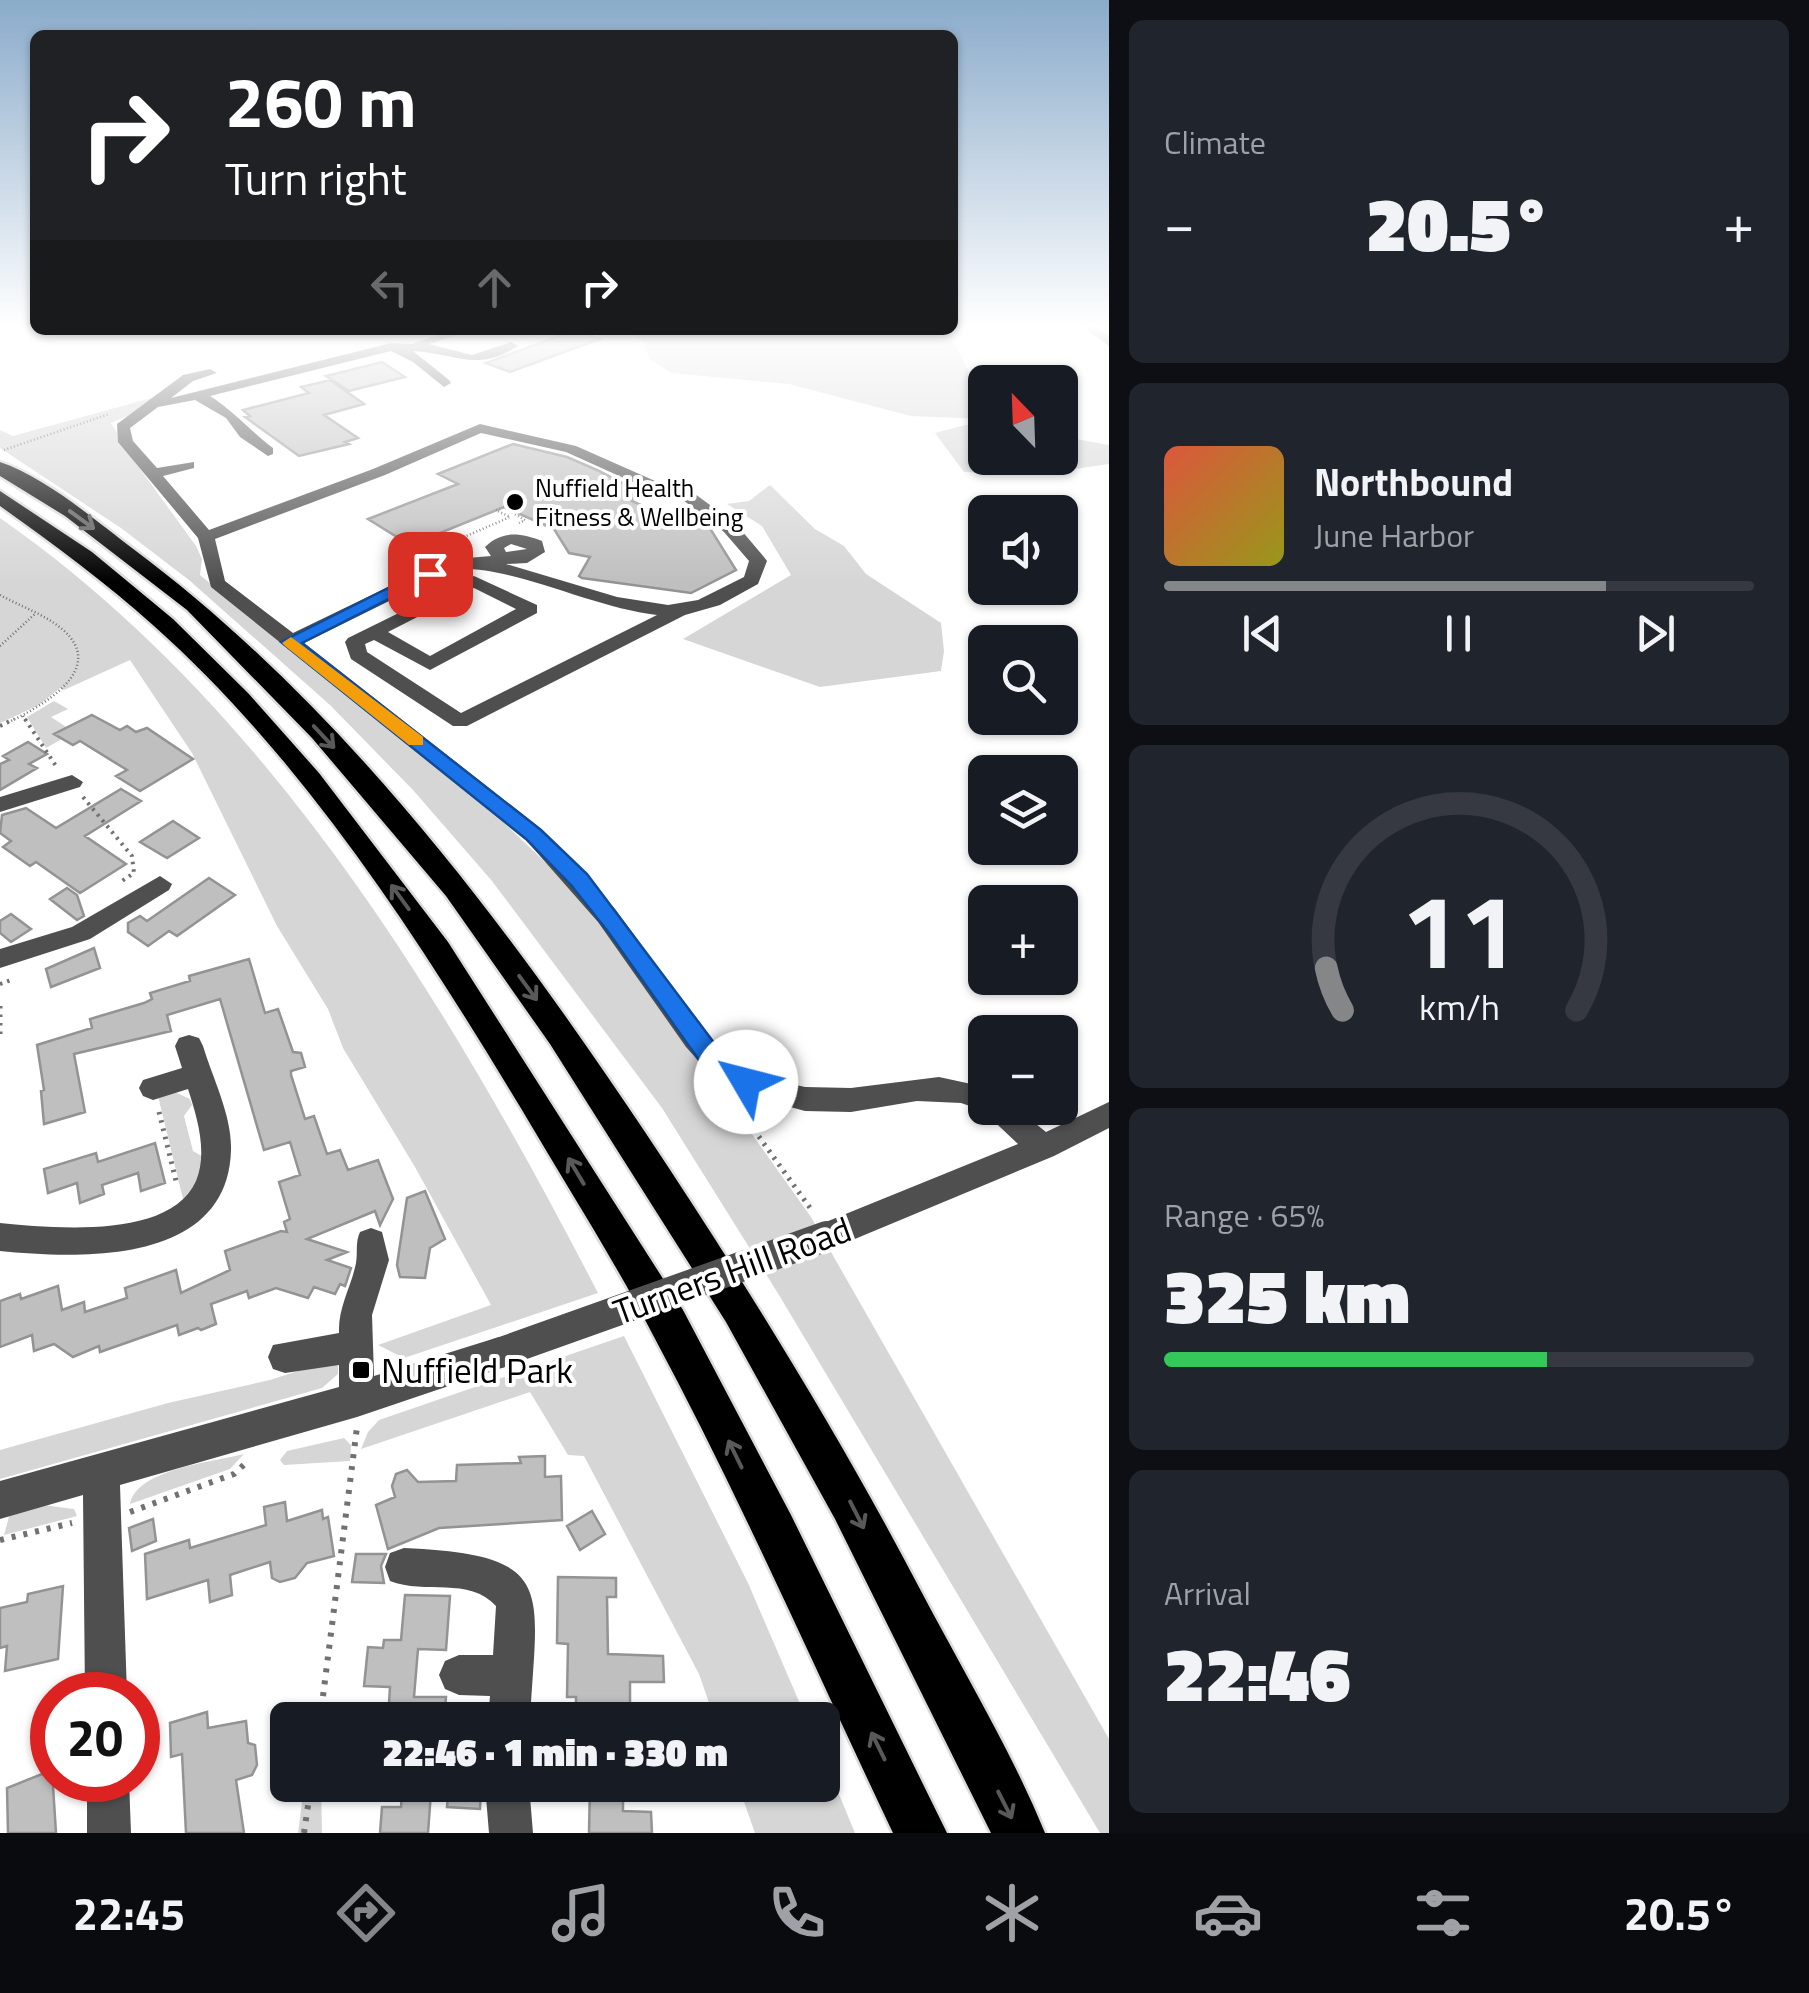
<!DOCTYPE html>
<meta charset="utf-8">
<style>
:root{--surface:#171b24;--page:#20242c;--text:#f1f3f6;--muted:#9ea1a6;--line:#363941;--accent:#858687}
body{margin:0;font-family:"Titillium Web",sans-serif;background:var(--page);color:var(--text);height:100vh;display:flex;flex-direction:column;font-size:38px;white-space:nowrap}
*{box-sizing:border-box;margin:0}
p{font-size:32px;color:var(--muted)}
.icon{flex:none;width:55px;height:55px;fill:none;stroke:currentColor;stroke-width:2;stroke-linecap:round;stroke-linejoin:round}
.map{position:relative;flex:1;overflow:hidden}
.drawer{display:flex;flex-direction:column;gap:20px;padding:20px;background:#0d0f14;width:700px}
.drawer>*{flex:none}
.banner{position:absolute;left:30px;top:30px;width:928px;height:305px;border-radius:15px;box-shadow:0 2px 8px #0004;background:#202124;color:#fff;overflow:hidden}
.needle{width:65px;rotate:337deg}
.controls{position:absolute;left:968px;top:365px;display:grid;gap:20px}
.controls a{display:grid;place-items:center;width:110px;height:110px;border-radius:15px;background:var(--surface);box-shadow:0 2px 8px #0004;font-size:50px}
.speed{position:absolute;left:30px;top:1672px;display:flex;gap:20px;font-size:50px;font-weight:700;text-align:center}
.speed>*{display:grid;place-content:center;width:130px;height:130px;border-radius:50%;background:var(--surface);box-shadow:0 2px 8px #0004;line-height:1}
.speed .limit{border:15px solid #d22;background:#fff;color:#111}
.pin{position:absolute;display:grid;place-items:center;width:85px;height:85px;color:#fff;margin:-42px;border-radius:20px;box-shadow:0 5px 15px #0006}
.me{position:absolute;width:110px;margin:-55px;rotate:307deg;stroke-linejoin:round;filter:drop-shadow(0 0 8px #0008)}
.turn{display:flex;align-items:center;gap:35px;height:210px;padding:0 30px;font-size:45px}
.turn .icon{width:130px;height:130px;stroke-width:2.5}
.turn b{display:block;font-size:70px;line-height:85px}
.lanes{display:flex;align-items:center;height:95px;padding:0 30px;background:#0003;justify-content:center;gap:50px;direction:ltr}
.lanes .off{opacity:.35}
.big{font-size:75px;font-weight:800;line-height:1.1}
.drawer .card{flex:1;display:flex;flex-direction:column;justify-content:center;gap:15px;min-width:0;padding:0 35px;border-radius:15px;background:var(--page)}
.drawer .dial{align-items:center;gap:0}
.dial svg{height:260px;overflow:visible;fill:none;stroke:var(--line);stroke-width:7;stroke-linecap:round;text-anchor:middle}
.dial text{fill:var(--text);stroke:none}
.song{display:flex;align-items:center;gap:30px}
.cover{width:120px;height:120px;border-radius:15px;background:linear-gradient(135deg,hsl(10 70% 55%),hsl(60 70% 35%))}
.played{height:10px;border-radius:5px;background:linear-gradient(90deg,var(--accent) 75%,var(--line) 75%)}
.keys{display:flex;justify-content:space-around;direction:ltr}
.heat{display:flex;justify-content:space-between;align-items:center;font-size:55px;direction:ltr}
.charge{height:15px;border-radius:8px;background:linear-gradient(90deg,#34c759 65%,var(--line) 0)}
.trip{position:absolute;left:270px;top:1702px;width:570px;height:100px;border-radius:15px;background:var(--surface);box-shadow:0 2px 8px #0004;font-weight:800;line-height:100px;text-align:center}
.tab-bar{display:flex;height:160px;justify-content:space-around;align-items:center;background:#090b0e;color:var(--muted)}
.tab-bar .icon{width:70px;height:70px}
.tab-bar .on{color:var(--accent)}
.tab-bar b{font-size:45px;color:var(--text)}
main{display:flex;flex:1;min-height:0}
.map>svg:first-child{display:block}
</style>
<main>
<div class="map">
<svg width="1109" height="1833" viewBox="0 0 1109 1833">
<rect width="100%" height="100%" fill="#fff"/>
<!-- green -->
<path fill="#d6d6d6" d="M623 330H948L985 404V419L911 416 789 384 671 373 650 359 642 341Z
M166 394 147 408 111 423 133 459 196 546 202 559 200 575 505 824 569 885 602 924 811 1217 1109 1739V1833H1100L779 1295 662 1108 492 881 413 790 330 705 189 580 121 528 0 448V430L13 436Z
M965 425 985 426V458H1060V436L1109 445V464L1040 474 964 472 935 433Z
M770 485 815 529 844 546 866 574 941 623 944 651 941 671 820 687 683 639 791 575 762 526 727 504 749 501Z
M0 518C271 707 449 1006 598 1293L404 1358 378 1345 491 1305 415 1167 343 1048 328 1009 277 926 192 753 130 660 64 690 60 688 39 705 0 723Z
M54 701 68 709 51 717 74 732 46 748 27 717Z
M175 1092 190 1099 192 1105 184 1116 193 1151 205 1158 201 1179 183 1199 158 1096Z
M624 1336 748 1583 807 1720H715L699 1674 584 1456 568 1455 530 1392 361 1449 368 1432 379 1420Z
M338 1358V1374L322 1388 0 1479V1450L168 1403 270 1380Z
M344 1438 351 1445 350 1461 284 1465 280 1460 287 1451Z
M244 1454 230 1469 130 1504C137 1469 213 1462 244 1454Z
M43 1505 74 1509 77 1516 4 1535 10 1513Z
M823 1756 855 1833H755L738 1785H822Z
M321 1785 322 1833H298L304 1787Z"/>
<!-- building -->
<path fill="#bfbfbf" stroke="#939393" stroke-width="2.5" d="M575 330 600 339 510 372 486 363Z
M382 362 405 377 349 391 326 376Z
M330 380 364 404 324 415 358 438 345 442 349 444 299 456 245 417 250 416 243 410 309 393 301 387Z
M513 444 567 457 597 470 643 494 630 500 673 520 696 518 702 526 708 525 736 570 691 593 582 578 579 576 590 557 569 553 554 529 504 507 410 545 368 519 458 484 438 474Z
M92 715 120 730 127 726 136 732 147 728 193 759 140 791 116 776 127 770 80 741 73 745 54 734Z
M28 742 47 754 29 764 37 768 0 790V764L9 760 3 756Z
M121 789 141 801 85 836 126 864 80 893 36 862 30 866 3 847 11 841 0 833 2 815 26 808 56 828Z
M173 821 199 838 167 858 140 842Z
M209 878 235 895 177 936 169 931 148 946 128 932V923L140 916 147 921Z
M67 888 77 895 84 916 77 920 50 899Z
M11 914 31 929 11 942 0 933V921Z
M94 948 100 968 51 987 46 969Z
M249 959 265 1013 278 1009 293 1052 301 1053 305 1067 291 1071V1075L305 1119 314 1116 327 1154 340 1150 348 1170 378 1160 393 1199 380 1225 375 1211 307 1239 347 1252 327 1260 351 1268 345 1286 340 1284 335 1294 314 1287 308 1298 276 1288 249 1298 247 1291 211 1304 216 1324 201 1330 198 1328 179 1335 177 1325 100 1352 99 1346 73 1357 54 1344 34 1351 32 1335 0 1347V1301L20 1294 21 1299 58 1286 62 1310 84 1302 85 1312 127 1298 125 1288 176 1270 181 1293 230 1270 225 1251 281 1231 287 1232 284 1222 290 1219 279 1182 300 1175 290 1142 264 1150 220 999 167 1015 171 1031 74 1054 85 1112 44 1124 41 1091 44 1090 37 1045 92 1028 90 1019 144 1003 152 999 150 993 190 981 189 976Z
M155 1143 165 1183 141 1191 138 1173 102 1185 104 1194 80 1203 77 1183 48 1193 44 1169 96 1153 98 1162Z
M425 1191 445 1239 430 1248 425 1278 400 1277 397 1265 407 1198Z
M545 1456V1477L561 1476 562 1520 439 1528 388 1549 376 1505 395 1497 392 1486 396 1474 407 1470 418 1482 456 1481 457 1465 521 1463 519 1457Z
M285 1502 287 1521 322 1510 323 1519 328 1517 334 1556 307 1563 295 1578 280 1582 272 1578 270 1562 230 1575 232 1595 210 1602 208 1580 147 1599 145 1554 189 1540 190 1548 266 1525 264 1507Z
M592 1511 605 1534 580 1550 567 1526Z
M153 1519 156 1541 132 1551 129 1528Z
M356 1554H386L381 1566 384 1583 352 1582Z
M558 1577 616 1578V1597H607L608 1654 663 1656 664 1682H630V1719L576 1718V1697H567L568 1644 557 1643Z
M63 1586 58 1659 5 1671 7 1646 0 1648V1608L27 1602 28 1594Z
M405 1595 450 1596 446 1650 418 1649 414 1697H446L444 1720H388L390 1687 364 1686 368 1647 383 1648 384 1640H401Z
M207 1712 208 1728 246 1721 248 1743 255 1745 257 1765 252 1775 236 1780 244 1833H186L182 1754 171 1757 170 1723Z
M52 1770 56 1833H8L7 1788Z
M449 1785H481L480 1809 447 1807Z
M590 1785H623V1811L651 1812 652 1833H589Z
M402 1792H431L428 1833H380L382 1807H401Z"/>
<g fill="none" stroke-linecap="round" stroke-linejoin="round">
<!-- highway casing -->
<g stroke="#dbdbdb" stroke-width="5">
<path id="highway" d="M0 462C45 477 95 520 132 548 340 703 502 918 645 1132 744 1281 838 1432 921 1591 963 1671 1011 1750 1045 1833H991L835 1519 726 1322 550 1044 446 896 312 738 187 610 65 516 0 476Z
M0 491 92 552 173 619 248 693 319 773 448 942 683 1310 791 1515 947 1833H893C814 1667 740 1497 653 1335 613 1258 566 1185 522 1110 418 938 305 761 154 626 105 582 53 544 0 506Z"/>
</g>
<!-- path-far3 -->
<path stroke="#717171" stroke-width="2.5" stroke-dasharray="1 2.5" stroke-linecap="butt" d="M4 450 109 414
M503 507 525 520 519 523
M441 547 510 517 496 510 501 508
M409 561 427 553
M0 595C20 606 44 614 62 629 109 669 42 706 9 722
M0 646 36 613
M23 716 27 722"/>
<!-- path-far2 -->
<path stroke="#717171" stroke-width="4" stroke-dasharray="2.5 5" stroke-linecap="butt" d="M25 719 56 766
M0 726 14 719
M83 797 132 856 134 873 122 881
M0 984 14 979"/>
<!-- path-far1 -->
<path stroke="#717171" stroke-width="5" stroke-dasharray="2.5 6" stroke-linecap="butt" d="M0 1006V1036
M734 1102 813 1212
M159 1112 177 1185"/>
<!-- path -->
<path stroke="#717171" stroke-width="6" stroke-dasharray="4 8" stroke-linecap="butt" d="M130 1512 234 1474 249 1460
M0 1540 72 1523
M320 1720 357 1427
M304 1833 311 1785"/>
<!-- minor -->
<path fill="#4f4f4f" fill-rule="evenodd" d="M1082 326H1096L1109 336V346Z
M452 330H473L429 344 472 355 511 342 518 346C476 373 456 353 413 351L449 380 451 383 444 387 413 362 391 351 210 396C234 411 250 431 273 448V454L268 456 240 437 226 418 195 400 158 407 130 428 133 441 157 468 194 462V468L163 476 209 530 373 469 480 424 576 446 671 488 695 494 736 524 764 557 767 561 758 584 720 605 685 615 467 726H453L351 659 345 642 348 638 474 576 537 605V613L430 670 374 640 365 644 367 652 461 713 657 615C592 608 512 565 454 569L304 643 541 829 615 909 705 1032 733 1061 765 1078 805 1087 851 1088 939 1077 985 1087V1108H1016L1046 1132 1109 1102V1128L1054 1156 838 1246 827 1250 816 1246 811 1236 816 1226 1018 1144 982 1110 961 1103 917 1101 851 1112 805 1111 746 1095 713 1077 686 1047 598 922 525 839 211 587 198 538 118 442 117 424 183 375 210 369 217 373 193 381 171 398 391 343 412 344ZM481 433 566 452 659 494 683 500 724 532 749 561 744 577 698 600 668 605 617 597 506 564 527 563 545 552 542 541C520 533 503 530 485 547L491 556 444 560 293 633 225 581 215 539 385 475ZM511 544 527 549 506 552 504 548ZM474 588 516 609 430 656 388 632Z
M519 330H533V331L527 335Z
M72 775 83 782 80 787 0 812V797Z
M160 876 172 884 169 890 90 939 0 968V949L72 927Z
M189 1035 199 1038 203 1046C213 1079 232 1116 231 1150 228 1265 81 1259 0 1251V1223C52 1228 170 1240 196 1181 208 1152 197 1117 188 1089L153 1100 143 1096 139 1088 143 1080 182 1068 175 1046 179 1038Z
M371 1228 382 1232 389 1260 372 1315 374 1376 499 1337 511 1341 516 1353 511 1365 357 1417 120 1485 127 1695H85L83 1495 0 1519V1481L339 1387V1365L285 1373 273 1369 268 1357 273 1345 339 1333C338 1307 351 1288 356 1263 358 1251 355 1243 360 1232Z
M404 1548C558 1555 537 1587 530 1720H488L490 1696 459 1695 445 1689 439 1675 445 1661 459 1655H493L496 1606C469 1576 425 1595 390 1581L385 1567 390 1553Z
M87 1780H129L131 1833H87Z
M485 1785H529L533 1833H489Z"/>
<!-- highway -->
<use href="#highway" fill="#000" fill-rule="evenodd"/>
<!-- minor-bridge -->
<path stroke="#4f4f4f" stroke-width="30" d="M499 1353 827 1236"/>
</g>
<!-- one-way arrows -->
<defs><path id="oneway-shaft" d="M-6 0H5M1.5-3L5.5 0L1.5 3" fill="none" stroke-width="1.6" stroke-linecap="round" stroke-linejoin="round" transform="scale(2.5)"/></defs>
<g stroke="#595959">
<use href="#oneway-shaft" transform="translate(82 520) rotate(36)"/>
<use href="#oneway-shaft" transform="translate(324 737) rotate(47)"/>
<use href="#oneway-shaft" transform="translate(400 897) rotate(-126)"/>
<use href="#oneway-shaft" transform="translate(528 988) rotate(54)"/>
<use href="#oneway-shaft" transform="translate(576 1171) rotate(-121)"/>
<use href="#oneway-shaft" transform="translate(735 1454) rotate(-116)"/>
<use href="#oneway-shaft" transform="translate(857 1515) rotate(63)"/>
<use href="#oneway-shaft" transform="translate(878 1746) rotate(-116)"/>
<use href="#oneway-shaft" transform="translate(1005 1805) rotate(63)"/>
</g>
<!-- sky -->
<linearGradient id="sky" x2="0" y2="1"><stop stop-color="#8aabca"/><stop offset="0.56" stop-color="#fff"/><stop offset="1" stop-color="#fff" stop-opacity="0"/></linearGradient>
<rect width="1109" height="583" fill="url(#sky)"/>
<!-- route -->
<path fill="#1a73e8" stroke="#114b97" stroke-width="2.5" d="M424 570 438 574 302 643 541 830 587 874 724 1056 756 1075 759 1082 756 1090 746 1093 737 1090 706 1070 609 933 571 885 526 839 281 642Z"/>
<!-- slow -->
<path fill="#f59e0b" d="M291 637 423 737V745H409L285 646 282 643Z"/>
<!-- markers -->
<g fill="#000" stroke="#fff" stroke-width="4">
<circle cx="515" cy="502" r="10"/>
<rect x="351" y="1360" width="20" height="20" rx="5"/>
</g>
<g text-anchor="middle" dominant-baseline="central" stroke-width="8" stroke-linejoin="round" paint-order="stroke">
<!-- far-poi labels -->
<g font-size="25" fill="#000" stroke="#fff" text-anchor="start">
<text x="535" y="488">Nuffield Health<tspan x="535" dy="29">Fitness &amp; Wellbeing</tspan></text>
</g>
<!-- near-street labels -->
<g font-size="35" fill="#000" stroke="#fff">
<text transform="translate(732 1270) rotate(-20)">Turners Hill Road</text>
</g>
<!-- near-poi labels -->
<g font-size="35" fill="#000" stroke="#fff" text-anchor="start">
<text x="381" y="1370">Nuffield Park</text>
</g>
</g>
</svg>
<div class="controls">
<a><svg class="needle" viewBox="-14 -14 28 28"><path d="M0-13l5 13h-10z" fill="#e53935"/><path d="M0 13l5-13h-10z" fill="#9ea1a6"/></svg></a>
<a><svg class="icon" aria-label="sound" viewBox="0 0 24 24"><path d="M4 9h4l5-4v14l-5-4H4zM17 9q2 3 0 6"/></svg></a>
<a><svg class="icon" aria-label="search" viewBox="0 0 24 24"><circle cx="10" cy="10" r="6"/><path d="M15 15l6 6"/></svg></a>
<a><svg class="icon" aria-label="layers" viewBox="0 0 24 24"><path d="M12 4l9 5-9 5-9-5zM3 14l9 5 9-5"/></svg></a>
<a>+</a>
<a>−</a>
</div>
<div class="speed"><div class="limit">20</div></div>
<div class="pin" style="left:430px;top:574px;background:#d93025"><svg class="icon" aria-label="arrive" viewBox="0 0 24 24"><path d="M6 21V4h12l-3 4 3 4H6"/></svg></div>
<svg class="me" style="left:746px;top:1082px" viewBox="-20 -20 40 40"><circle r="19" fill="#fff"/><path d="M0-13L10 11 0 6-10 11z" fill="#1a73e8"/></svg>
<div class="trip">22:46 · 1 min · 330 m</div>
<div class="banner">
<div class="turn"><svg class="icon" aria-label="right" viewBox="0 0 24 24"><path d="M7 20v-9h11M14 6l5 5-5 5"/></svg><div><b>260 m</b>Turn right</div></div>
<div class="lanes"><svg class="icon off" aria-label="left" viewBox="0 0 24 24"><path d="M17 20v-9H6M10 6l-5 5 5 5"/></svg><svg class="icon off" aria-label="ahead" viewBox="0 0 24 24"><path d="M12 20V5M6 11l6-6 6 6"/></svg><svg class="icon" aria-label="right" viewBox="0 0 24 24"><path d="M7 20v-9h11M14 6l5 5-5 5"/></svg></div>
</div>
</div>
<section class="drawer">
<div class="card"><p>Climate</p>
<div class="heat"><a>−</a><b class="big">20.5°</b><a>+</a></div>
</div>
<div class="card">
<div class="song"><i class="cover"></i><div><b>Northbound</b><p>June Harbor</p></div></div>
<div class="played"></div>
<div class="keys"><svg class="icon" aria-label="previous" viewBox="0 0 24 24"><path d="M18 5L8 12l10 7zM5 5v14"/></svg><svg class="icon" aria-label="pause" viewBox="0 0 24 24"><path d="M8 5v14M16 5v14"/></svg><svg class="icon" aria-label="next" viewBox="0 0 24 24"><path d="M6 5l10 7-10 7zM19 5v14"/></svg></div>
</div>
<div class="card dial"><svg viewBox="0 0 100 80">
<path d="M14 69A42 42 0 1 1 86 69"/>
<path d="M14 69A42 42 0 0 1 9 56" stroke="#858687"/>
<text x="50" y="56" font-size="32" font-weight="700">11</text>
<text x="50" y="72" font-size="11">km/h</text>
</svg></div>
<div class="card"><p>Range · 65%</p><b class="big">325 km</b><div class="charge"></div></div>
<div class="card"><p>Arrival</p><b class="big">22:46</b></div>
</section>
</main>
<nav class="tab-bar">
<b>22:45</b>
<svg class="icon on" aria-label="directions" viewBox="0 0 24 24"><path d="M12 3l9 9-9 9-9-9zM9 14v-3h6M13 9l2 2-2 2"/></svg>
<svg class="icon" aria-label="music" viewBox="0 0 24 24"><path d="M9 18V5l10-2v13"/><circle cx="6" cy="18" r="3"/><circle cx="16" cy="16" r="3"/></svg>
<svg class="icon" aria-label="phone" viewBox="0 0 24 24"><path d="M5 4h4l2 5-3 2q2 4 5 5l2-3 5 2v4C11 20 4 13 5 4z"/></svg>
<svg class="icon" aria-label="climate" viewBox="0 0 24 24"><path d="M12 3v18M4 7l16 10M4 17L20 7"/></svg>
<svg class="icon" aria-label="car" viewBox="0 0 24 24"><path d="M5 17H2v-5l4-1 3-4h7l3 4 3 1v5h-3M9 17h6M6 11h13"/><circle cx="7" cy="17" r="2"/><circle cx="17" cy="17" r="2"/></svg>
<svg class="icon" aria-label="filters" viewBox="0 0 24 24"><path d="M4 7h16M4 17h16"/><circle cx="9" cy="7" r="2"/><circle cx="15" cy="17" r="2"/></svg>
<b>20.5°</b>
</nav>
